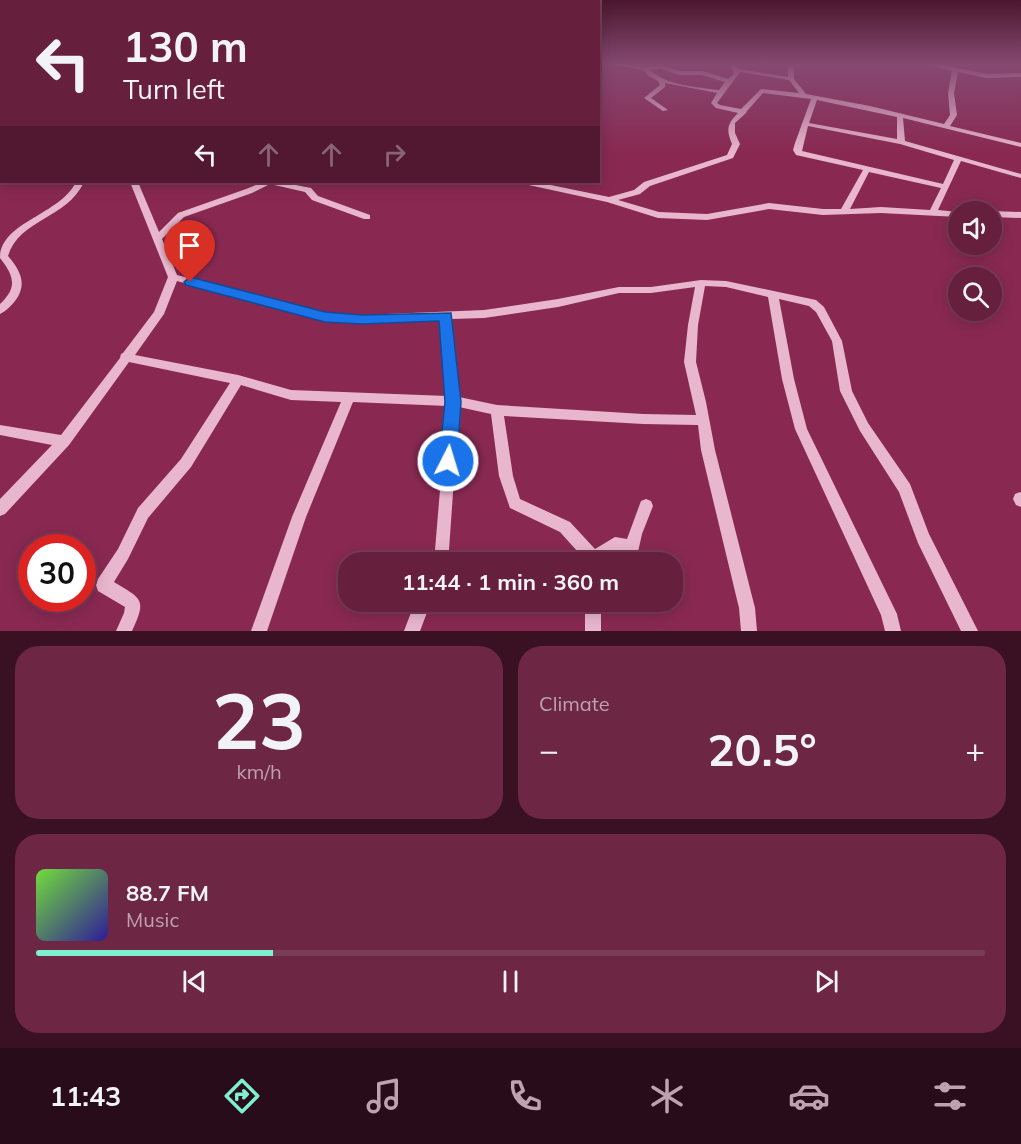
<!DOCTYPE html>
<meta charset="utf-8">
<style>
:root{--surface:#671f3e;--page:#6d2745;--text:#f1f3f6;--muted:#bda2b0;--line:#7a3d58;--accent:#7ef0d0}
body{margin:0;font-family:Mulish,sans-serif;background:var(--page);color:var(--text);height:100vh;display:flex;flex-direction:column;font-size:22px;white-space:nowrap}
*{box-sizing:border-box;margin:0}
p{font-size:20px;color:var(--muted)}
.icon{flex:none;width:33px;height:33px;fill:none;stroke:currentColor;stroke-width:2;stroke-linecap:round;stroke-linejoin:round}
.map{position:relative;height:631px;overflow:hidden}
.details{display:flex;flex-direction:column;gap:15px;padding:15px;background:#391122;flex:1}
.details>*{flex:none}
.hud{position:absolute;left:0px;top:0px;width:600px;height:183px;box-shadow:0 3px 15px #0003,0 0 0 2px var(--line);background:#671f3e;color:var(--text);overflow:hidden}
.tools{position:absolute;left:948px;top:201px;display:grid;gap:12px}
.tools a{display:grid;place-items:center;width:54px;height:54px;border-radius:50%;background:var(--surface);box-shadow:0 3px 15px #0003,0 0 0 2px var(--line);font-size:30px}
.speed{position:absolute;left:18px;top:534px;display:flex;gap:12px;font-size:30px;font-weight:700;text-align:center}
.speed>*{display:grid;place-content:center;width:78px;height:78px;border-radius:50%;background:var(--surface);box-shadow:0 3px 15px #0003,0 0 0 2px var(--line);line-height:1}
.speed .limit{border:9px solid #d22;background:#fff;color:#111}
.pin{position:absolute;display:grid;place-items:center;width:51px;height:51px;color:#fff;margin:-62px -26px;border-radius:50% 50% 50% 0;rotate:-45deg;box-shadow:0 0 6px #0007}
.pin .icon{rotate:45deg}
.me{position:absolute;width:66px;margin:-33px;rotate:5deg;stroke-linejoin:round;filter:drop-shadow(0 0 4px #0008)}
.turn{display:flex;align-items:center;gap:21px;height:126px;padding:0 24px;font-size:27px}
.turn .icon{width:78px;height:78px;stroke-width:2.5}
.turn b{display:block;font-size:42px;line-height:51px}
.lanes{display:flex;align-items:center;height:57px;padding:0 24px;background:#0003;justify-content:center;gap:30px;direction:ltr}
.lanes .off{opacity:.35}
.big{font-size:45px;font-weight:700;line-height:1.1}
.details .tile{flex:1;display:flex;flex-direction:column;justify-content:center;gap:9px;min-width:0;padding:0 21px;border-radius:24px;background:var(--page)}
.details .dial{align-items:center;gap:0}
.dial b{font-size:78px;line-height:1}
.song{display:flex;align-items:center;gap:18px}
.cover{width:72px;height:72px;border-radius:9px;background:linear-gradient(135deg,hsl(100 70% 55%),hsl(250 70% 35%))}
.played{height:6px;border-radius:3px;background:linear-gradient(90deg,var(--accent) 25%,var(--line) 25%)}
.keys{display:flex;justify-content:space-around;direction:ltr}
.heat{display:flex;justify-content:space-between;align-items:center;font-size:33px;direction:ltr}
.details .tiles{flex:1;display:grid;gap:15px;grid-template-columns:1fr 1fr}
.tile:last-child{grid-column:span 2}
.trip{position:absolute;left:338px;top:552px;width:345px;height:60px;border-radius:24px;background:var(--surface);box-shadow:0 3px 15px #0003,0 0 0 2px var(--line);font-weight:700;line-height:60px;text-align:center}
.menu{display:flex;height:96px;justify-content:space-around;align-items:center;background:#290c19;color:var(--muted)}
.menu .icon{width:42px;height:42px}
.menu .active{color:var(--accent)}
.menu b{font-size:27px;color:var(--text)}
.map>svg:first-child{display:block}
</style>
<div class="map">
<svg width="1021" height="631" viewBox="0 0 1021 631">
<rect width="100%" height="100%" fill="#892952"/>
<g fill="none" stroke-linecap="round" stroke-linejoin="round">
<!-- minor -->
<path fill="#e9b7cd" fill-rule="evenodd" d="M611 64H627L645 67 661 65 680 71H703L728 79 734 74 731 66 734 64 739 69 788 77V64H794V79L806 94 870 106 944 124 950 115 948 93 952 71 923 64H937L987 74 1021 73V77L987 78 958 72 954 93 957 115 950 126 1021 143V147L903 118 905 141 1021 174V178L961 161 938 210 958 212V217L881 213 823 215 769 209 707 220 658 218 607 202 524 184 523 182H536L609 197 634 190 644 182 727 155 732 144C726 130 727 124 738 113L716 108 711 103 717 93 665 83V87L651 98 668 110 663 111 644 98 660 85 658 81 649 76 643 70ZM661 69 679 75H702L725 82 719 90C697 87 667 86 650 70ZM740 72 789 80 799 93 761 89 741 109 720 105 717 103ZM763 93 811 99 795 143 793 150 796 155 863 170 841 209H823L769 203 707 214 659 212 618 200 640 194 650 186 733 158 740 144 735 133V123L746 113 747 111ZM817 100 897 117V139L809 123ZM808 126 900 144 954 160 943 184 802 151ZM869 172 941 188 930 210 881 207 850 209Z
M0 156H2V160H0Z
M76 182H84C66 220 20 218 8 256 20 270 28 284 15 301 11 306 6 311 0 314V304C18 287 14 276 0 258 0 222 60 215 76 182Z
M130 182H138L159 232 178 213 246 189 263 182H280L311 188 318 196 370 215V219H364L312 200 305 192 270 184 252 193 184 217 162 239 177 275 325 313 362 315 484 310 558 299 619 287H651L701 280 726 281 816 300 824 307 842 341 852 391 868 423 910 484 929 534 978 631H961L918 543 899 492 860 431 840 391 832 341 816 312 809 306 779 299 794 379 807 429 897 614 901 631H885L881 615 795 429 782 379 768 297 726 287 705 286 698 325 696 362 706 402 715 450 755 608 757 631H741L739 608 701 450 698 425 643 424 504 416 513 476 520 499 570 522 595 549 615 537 627 539 641 501 646 499 651 501 653 506 642 534 638 552 633 554 617 552 602 562H587L560 532 510 508 499 476 491 414 459 407 449 550 444 562H430L435 550 447 406 353 402 306 517 267 631H251L292 517 341 402 291 400 241 385 191 467 148 518 128 559 114 582C142 599 147 599 132 631H116L124 613 125 607 98 591 96 585 98 579 118 549 138 508 181 459 230 383 129 362 69 445 5 514 0 516V499L52 445 0 435V425L61 435 120 358 121 354 123 353 154 312 168 277ZM177 281 325 321 362 323 441 319 447 396 291 390 238 375 135 355 164 314ZM695 287 688 325 684 362 696 415 643 414 497 405 459 397 452 319 484 318 558 307 619 293H651Z
M992 211 1021 212V218L992 217Z
M1020 492 1021 493V507L1016 505 1013 499 1015 494Z
M415 602H431L420 631H404Z
M585 602H601V631H585Z"/>
<!-- major -->
<path fill="#fef9fb" fill-rule="evenodd" d="M0 93H2L0 98Z"/>
</g>
<!-- sky -->
<linearGradient id="sky" x2="0" y2="1"><stop stop-color="#4b172d"/><stop offset="0.42" stop-color="#864971"/><stop offset="1" stop-color="#864971" stop-opacity="0"/></linearGradient>
<rect width="1021" height="153" fill="url(#sky)"/>
<!-- route -->
<path fill="#1a73e8" stroke="#114b97" stroke-width="1.5" d="M190 277 325 312 362 315 451 313 461 402 457 461 454 467 448 469 442 467 439 461 445 402 439 321 362 324 325 322 186 285 184 282Z"/>
</svg>
<div class="tools">
<a><svg class="icon" aria-label="sound" viewBox="0 0 24 24"><path d="M4 9h4l5-4v14l-5-4H4zM17 9q2 3 0 6"/></svg></a>
<a><svg class="icon" aria-label="search" viewBox="0 0 24 24"><circle cx="10" cy="10" r="6"/><path d="M15 15l6 6"/></svg></a>
</div>
<div class="speed"><div class="limit">30</div></div>
<div class="pin" style="left:190px;top:282px;background:#d93025"><svg class="icon" aria-label="arrive" viewBox="0 0 24 24"><path d="M6 21V4h12l-3 4 3 4H6"/></svg></div>
<svg class="me" style="left:448px;top:461px" viewBox="-20 -20 40 40"><circle r="17" fill="#1a73e8" stroke="#fff" stroke-width="3"/><path d="M0-11L8 9 0 5-8 9z" fill="#fff"/></svg>
<div class="trip">11:44 · 1 min · 360 m</div>
<div class="hud">
<div class="turn"><svg class="icon" aria-label="left" viewBox="0 0 24 24"><path d="M17 20v-9H6M10 6l-5 5 5 5"/></svg><div><b>130 m</b>Turn left</div></div>
<div class="lanes"><svg class="icon" aria-label="left" viewBox="0 0 24 24"><path d="M17 20v-9H6M10 6l-5 5 5 5"/></svg><svg class="icon off" aria-label="ahead" viewBox="0 0 24 24"><path d="M12 20V5M6 11l6-6 6 6"/></svg><svg class="icon off" aria-label="ahead" viewBox="0 0 24 24"><path d="M12 20V5M6 11l6-6 6 6"/></svg><svg class="icon off" aria-label="right" viewBox="0 0 24 24"><path d="M7 20v-9h11M14 6l5 5-5 5"/></svg></div>
</div>
</div>
<section class="details">
<div class="tiles">
<div class="tile dial"><b>23</b><p>km/h</p></div>
<div class="tile"><p>Climate</p>
<div class="heat"><a>−</a><b class="big">20.5°</b><a>+</a></div>
</div>
<div class="tile">
<div class="song"><i class="cover"></i><div><b>88.7 FM</b><p>Music</p></div></div>
<div class="played"></div>
<div class="keys"><svg class="icon" aria-label="previous" viewBox="0 0 24 24"><path d="M18 5L8 12l10 7zM5 5v14"/></svg><svg class="icon" aria-label="pause" viewBox="0 0 24 24"><path d="M8 5v14M16 5v14"/></svg><svg class="icon" aria-label="next" viewBox="0 0 24 24"><path d="M6 5l10 7-10 7zM19 5v14"/></svg></div>
</div>
</div>
</section>
<nav class="menu">
<b>11:43</b>
<svg class="icon active" aria-label="directions" viewBox="0 0 24 24"><path d="M12 3l9 9-9 9-9-9zM9 14v-3h6M13 9l2 2-2 2"/></svg>
<svg class="icon" aria-label="music" viewBox="0 0 24 24"><path d="M9 18V5l10-2v13"/><circle cx="6" cy="18" r="3"/><circle cx="16" cy="16" r="3"/></svg>
<svg class="icon" aria-label="phone" viewBox="0 0 24 24"><path d="M5 4h4l2 5-3 2q2 4 5 5l2-3 5 2v4C11 20 4 13 5 4z"/></svg>
<svg class="icon" aria-label="climate" viewBox="0 0 24 24"><path d="M12 3v18M4 7l16 10M4 17L20 7"/></svg>
<svg class="icon" aria-label="car" viewBox="0 0 24 24"><path d="M5 17H2v-5l4-1 3-4h7l3 4 3 1v5h-3M9 17h6M6 11h13"/><circle cx="7" cy="17" r="2"/><circle cx="17" cy="17" r="2"/></svg>
<svg class="icon" aria-label="filters" viewBox="0 0 24 24"><path d="M4 7h16M4 17h16"/><circle cx="9" cy="7" r="2"/><circle cx="15" cy="17" r="2"/></svg>
</nav>
